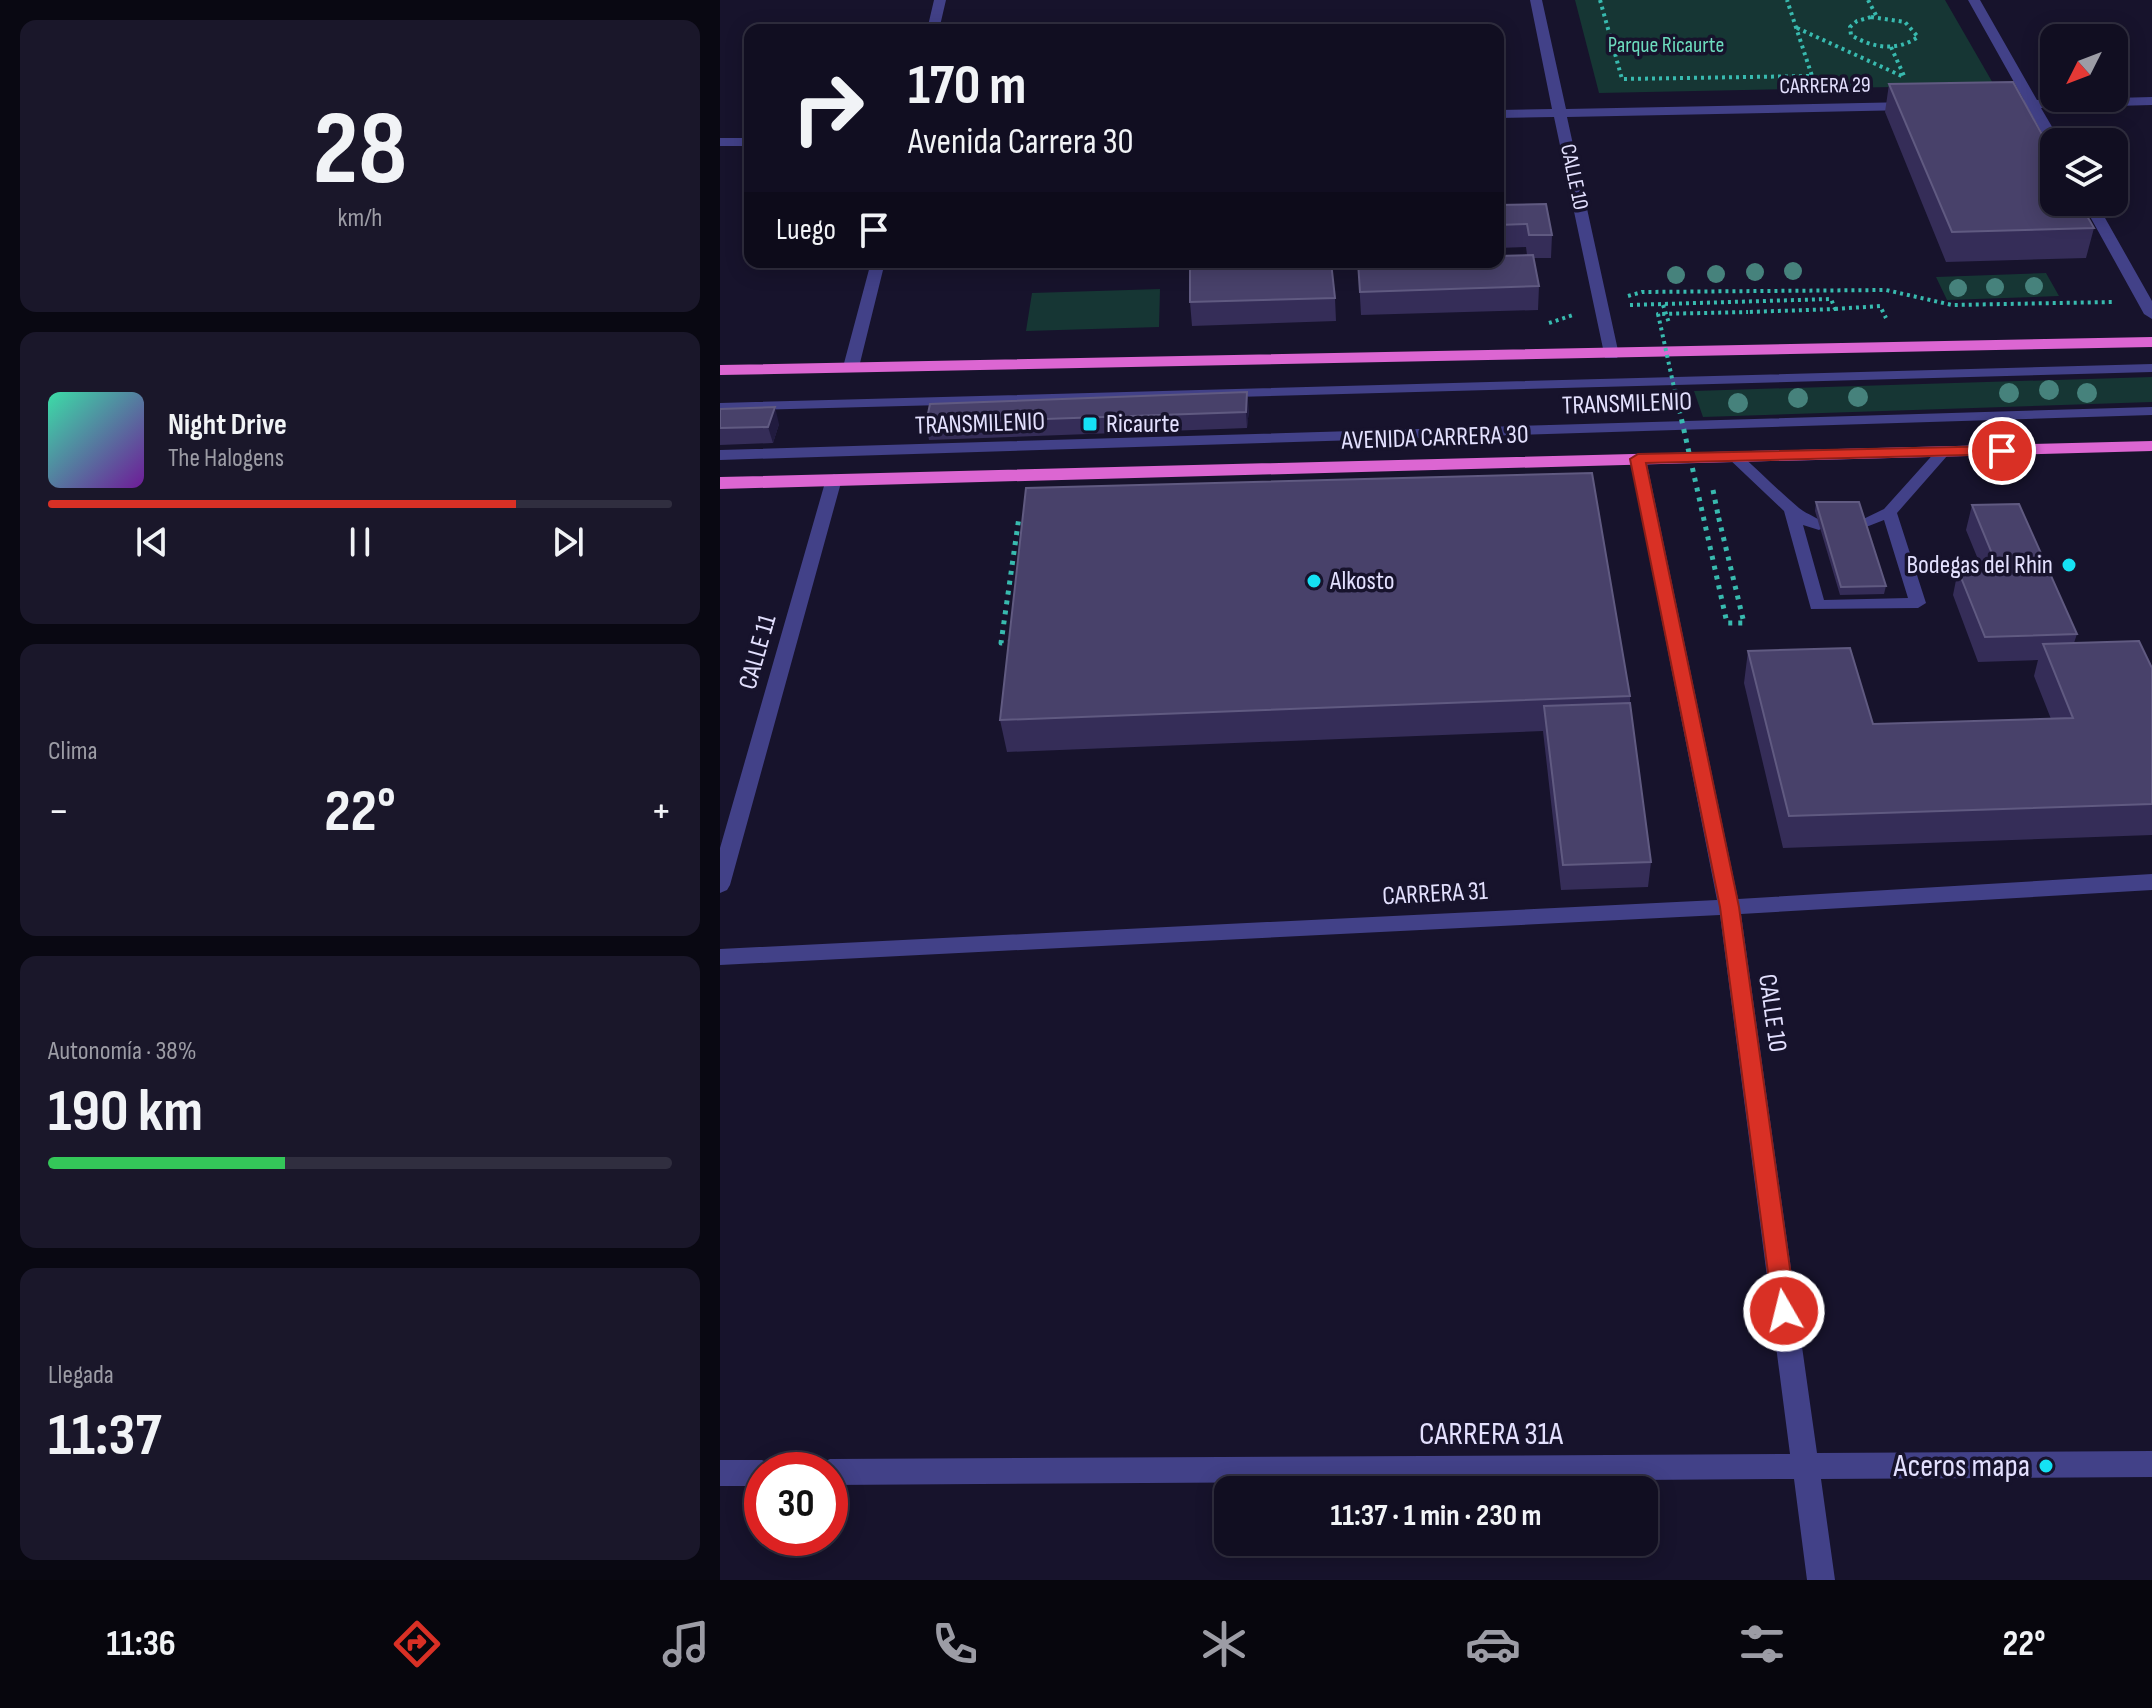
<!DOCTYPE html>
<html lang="es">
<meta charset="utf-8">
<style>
:root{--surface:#110e21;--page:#1a172a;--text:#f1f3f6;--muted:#9c9ca5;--line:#302e3f;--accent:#d93025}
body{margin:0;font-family:"Sofia Sans Condensed",sans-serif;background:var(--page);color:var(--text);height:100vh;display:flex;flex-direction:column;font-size:30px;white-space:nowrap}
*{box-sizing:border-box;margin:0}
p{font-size:26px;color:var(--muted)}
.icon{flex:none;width:44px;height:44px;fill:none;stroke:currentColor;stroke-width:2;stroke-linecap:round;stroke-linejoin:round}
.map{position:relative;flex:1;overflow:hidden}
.drawer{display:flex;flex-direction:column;gap:20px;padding:20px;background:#090812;width:720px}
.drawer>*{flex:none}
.top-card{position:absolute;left:24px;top:24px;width:760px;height:244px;border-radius:16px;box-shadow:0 4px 20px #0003,0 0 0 2px var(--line);background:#110e21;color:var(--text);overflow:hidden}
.needle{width:52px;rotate:228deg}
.fabs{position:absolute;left:1320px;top:24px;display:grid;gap:16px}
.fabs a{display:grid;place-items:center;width:88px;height:88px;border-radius:16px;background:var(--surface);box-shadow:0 4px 20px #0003,0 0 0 2px var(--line);font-size:40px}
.speed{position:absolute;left:24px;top:1452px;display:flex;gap:16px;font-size:40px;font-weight:700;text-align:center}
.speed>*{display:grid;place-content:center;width:104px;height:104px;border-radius:50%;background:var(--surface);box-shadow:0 4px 20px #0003,0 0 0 2px var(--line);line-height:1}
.speed .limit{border:12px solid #d22;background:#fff;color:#111}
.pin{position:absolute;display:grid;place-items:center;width:68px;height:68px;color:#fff;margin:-34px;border:4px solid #fff;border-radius:50%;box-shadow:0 2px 8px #0007}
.me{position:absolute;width:88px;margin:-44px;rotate:352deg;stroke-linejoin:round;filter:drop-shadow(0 0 6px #0008)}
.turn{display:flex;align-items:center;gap:28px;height:168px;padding:0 32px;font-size:36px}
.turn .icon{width:104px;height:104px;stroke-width:2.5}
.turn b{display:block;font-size:56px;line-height:68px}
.then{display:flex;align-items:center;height:76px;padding:0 32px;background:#0003;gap:16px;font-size:30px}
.big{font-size:60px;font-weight:700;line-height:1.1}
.drawer .tile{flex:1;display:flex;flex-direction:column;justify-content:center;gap:12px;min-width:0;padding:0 28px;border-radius:16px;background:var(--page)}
.drawer .dial{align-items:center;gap:0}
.dial b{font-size:104px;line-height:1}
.song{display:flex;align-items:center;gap:24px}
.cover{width:96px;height:96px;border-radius:12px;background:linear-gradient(135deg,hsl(160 70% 55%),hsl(280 70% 35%))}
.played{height:8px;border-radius:4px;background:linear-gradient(90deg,var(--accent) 75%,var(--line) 75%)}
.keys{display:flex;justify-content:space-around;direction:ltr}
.heat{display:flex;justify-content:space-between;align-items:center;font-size:44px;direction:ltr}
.charge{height:12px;border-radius:6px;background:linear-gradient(90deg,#34c759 38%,var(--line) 0)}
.trip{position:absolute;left:494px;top:1476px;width:444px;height:80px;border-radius:16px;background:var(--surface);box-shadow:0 4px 20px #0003,0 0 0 2px var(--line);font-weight:700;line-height:80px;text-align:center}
.tabs{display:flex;height:128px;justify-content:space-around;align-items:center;background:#07060d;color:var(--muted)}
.tabs .icon{width:56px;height:56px}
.tabs .on{color:var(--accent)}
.tabs b{font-size:36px;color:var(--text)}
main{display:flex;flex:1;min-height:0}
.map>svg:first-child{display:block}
</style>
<main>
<section class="drawer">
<div class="tile dial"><b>28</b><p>km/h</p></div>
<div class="tile">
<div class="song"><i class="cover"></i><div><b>Night Drive</b><p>The Halogens</p></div></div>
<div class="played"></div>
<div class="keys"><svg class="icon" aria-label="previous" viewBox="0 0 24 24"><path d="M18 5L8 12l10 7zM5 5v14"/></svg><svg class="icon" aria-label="pause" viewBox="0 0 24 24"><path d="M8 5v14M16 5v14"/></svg><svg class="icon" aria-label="next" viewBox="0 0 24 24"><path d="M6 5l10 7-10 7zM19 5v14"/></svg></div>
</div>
<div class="tile"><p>Clima</p>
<div class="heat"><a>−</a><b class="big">22°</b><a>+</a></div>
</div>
<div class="tile"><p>Autonomía · 38%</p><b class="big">190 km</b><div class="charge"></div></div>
<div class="tile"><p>Llegada</p><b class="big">11:37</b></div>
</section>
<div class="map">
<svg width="1432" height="1580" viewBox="0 0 1432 1580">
<rect width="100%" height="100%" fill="#17132c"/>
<!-- green -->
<path fill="#163634" d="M855 0H1225L1274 85 879 93Z
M1326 273 1339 296 1227 300 1216 277Z
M440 289 439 327 306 331 312 293Z
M1432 377V402L983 417 974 391Z"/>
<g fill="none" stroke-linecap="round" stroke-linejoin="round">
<!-- path-far1 -->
<path stroke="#38baaf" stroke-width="4" stroke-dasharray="3 4" stroke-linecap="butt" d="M880 0 902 79 1092 76 1067 0
M1148 0 1157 17
M1151 17 1185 22 1198 37C1176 52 1153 48 1131 35L1130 27 1137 21Z
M1077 28 1184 77
M1171 47 1185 78
M908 296 922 292 1166 290 1232 305 1392 302
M910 305 1111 299 1115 309 1028 312
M943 305 949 323
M1115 309 1160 306 1166 318
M829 323 853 315"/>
<!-- path -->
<path stroke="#38baaf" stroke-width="5" stroke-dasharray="4 6" stroke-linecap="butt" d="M993 490 998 515
M292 642 281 643 299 517"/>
<!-- service -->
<path fill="#424188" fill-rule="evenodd" d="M1432 364V372L0 411V403Z
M1432 407V415L0 460V450Z
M1222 448 1230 453 1227 456 1177 513 1206 603 1198 608 1091 609 1064 511 1007 457 1010 454H1020C1040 472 1059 491 1079 508 1088 515 1099 518 1107 525L1099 530 1083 525 1104 600 1188 598 1164 520 1141 529 1133 524 1164 509 1217 450Z"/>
<!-- minor -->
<path fill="#424188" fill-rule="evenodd" d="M214 0H226L219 30H207Z
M810 0H822L846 109 1190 102 1197 106 1190 110 847 117 899 355 897 358H885L834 117 778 118V110L832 109Z
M1248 0H1260L1317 100 1432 97V105L1321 108 1341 142 1329 145 1308 108 1278 109 1271 105 1278 101 1304 100Z
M0 138H30V146H0Z
M1362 202H1376L1432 301V319L1424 314Z
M151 262H165L139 367 131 372 123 367Z
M918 454 926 459 1018 899 1432 874V890L1021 914 1097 1453 1432 1451V1477L1101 1479 1115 1580H1087L1074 1479 110 1485V1470H98L101 1463 110 1459 1070 1454 1000 915 0 965V949L997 900 910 459Z
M114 474 122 479 10 885 7 890 0 893V848L106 479Z
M0 1460H42L51 1464 54 1470H42V1486H0Z"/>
<!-- trunk -->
<path fill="#dc66d2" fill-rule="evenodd" d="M1432 337V347L0 375V365Z
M1432 441V451L0 489V477Z"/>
<!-- path-bridge-far1 -->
<path stroke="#38baaf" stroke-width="4" stroke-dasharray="3 4" stroke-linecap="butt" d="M955 392 938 314 1028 312"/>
<!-- path-bridge -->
<path stroke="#38baaf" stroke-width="5" stroke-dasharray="4 6" stroke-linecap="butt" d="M955 390 1007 623H1024L998 515"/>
</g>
<!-- trees -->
<g fill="#46827c">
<circle cx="1073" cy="271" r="9"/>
<circle cx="1035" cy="272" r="9"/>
<circle cx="996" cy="274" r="9"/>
<circle cx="956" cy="275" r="9"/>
<circle cx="1314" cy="286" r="9"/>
<circle cx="1275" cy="287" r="9"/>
<circle cx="1238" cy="288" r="9"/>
<circle cx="1329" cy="390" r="10"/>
<circle cx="1289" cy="393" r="10"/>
<circle cx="1367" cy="393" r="10"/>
<circle cx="1138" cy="397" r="10"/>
<circle cx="1078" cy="398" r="10"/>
<circle cx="1018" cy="403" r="10"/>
</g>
<!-- wall -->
<path fill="#352d58" d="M1169 84 1374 228 1366 258 1226 262 1165 112Z
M778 205 832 235 831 258H813L819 286 818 310 641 315 638 262 807 255 806 247 778 248Z
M615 298 616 321 472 326 470 302Z
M0 409 59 424 53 443 0 445Z
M529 409 527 428 209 440 206 423Z
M1096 502 1166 586 1164 594 1120 595 1095 511Z
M1252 505 1357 634 1354 643 1432 668V835L1063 848 1024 683 1028 651 1153 724 1331 719 1314 676 1318 660 1258 662 1233 595 1238 570 1262 569 1246 530Z
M910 696V703L931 862 928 887 841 890 823 731 287 752 280 720Z"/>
<!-- shaded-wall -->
<path fill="#211b3f" d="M527 392 529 409 527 428 526 412Z
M55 407 59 424 53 443 48 427Z"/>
<!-- building -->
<path fill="#48416a" stroke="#605a81" stroke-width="2" d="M1293 82 1334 156V202H1359L1374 228 1232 232 1169 84Z
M826 204 832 235H809L807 224 778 225V205Z
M813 255 819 286 640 292 638 262H778V256Z
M554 262H611L615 298 470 302V264Z
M527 392 526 412 206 423 210 404Z
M55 407 48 427 0 428V409Z
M872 473 910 696 280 720 306 488Z
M1096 502H1139L1166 586 1121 587Z
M1299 504 1357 634 1265 637 1238 570 1278 568 1252 505Z
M1419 641 1432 668V804L1069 816 1028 651 1130 648 1153 724 1353 718 1323 644Z
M910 703 931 862 843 865 824 706Z"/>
<!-- route -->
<path fill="#d93025" stroke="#8d1f18" stroke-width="2" d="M1282 446 1290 451 1288 454 926 463 1019 907 1076 1311 1072 1318 1064 1321 1056 1318 1053 1311 1000 907 910 459 918 454Z"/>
<!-- markers -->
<g fill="#15e1f4" stroke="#17132c" stroke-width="3">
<rect x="362" y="416" width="16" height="16" rx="4"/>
<circle cx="1349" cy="565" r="8"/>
<circle cx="594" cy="581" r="8"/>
<circle cx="1326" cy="1466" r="8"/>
</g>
<g text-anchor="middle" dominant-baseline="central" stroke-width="7" stroke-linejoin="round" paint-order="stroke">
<!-- far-park labels -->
<g font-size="22" fill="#6ddcbe" stroke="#17132c">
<text x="946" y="45">Parque Ricaurte</text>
</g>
<!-- far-street labels -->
<g font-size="22" fill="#e3e0fe" stroke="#17132c">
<text transform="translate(1105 86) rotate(-1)">CARRERA 29</text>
<text transform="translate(854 177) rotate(78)">CALLE 10</text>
</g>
<!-- street labels -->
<g font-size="26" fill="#e3e0fe" stroke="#17132c">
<text transform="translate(907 404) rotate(-2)">TRANSMILENIO</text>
<text transform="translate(260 424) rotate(-2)">TRANSMILENIO</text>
<text transform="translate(715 438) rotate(-2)">AVENIDA CARRERA 30</text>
<text transform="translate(38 652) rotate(-74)">CALLE 11</text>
<text transform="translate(715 894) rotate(-3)">CARRERA 31</text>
<text transform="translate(1052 1013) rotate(82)">CALLE 10</text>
</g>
<!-- poi labels -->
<g font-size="26" fill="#e3e0fe" stroke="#17132c" text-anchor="start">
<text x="386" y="424">Ricaurte</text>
<text x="1333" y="565" text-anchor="end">Bodegas del Rhin</text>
<text x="610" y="581">Alkosto</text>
</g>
<!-- near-street labels -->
<g font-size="32" fill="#e3e0fe" stroke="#17132c">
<text x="771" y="1434">CARRERA 31A</text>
</g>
<!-- near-poi labels -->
<g font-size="32" fill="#e3e0fe" stroke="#17132c" text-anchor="end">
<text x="1310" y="1466">Aceros mapa</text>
</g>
</g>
</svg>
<div class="fabs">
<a><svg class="needle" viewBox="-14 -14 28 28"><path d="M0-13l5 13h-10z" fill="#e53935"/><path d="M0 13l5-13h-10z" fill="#9c9ca5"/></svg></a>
<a><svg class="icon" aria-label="layers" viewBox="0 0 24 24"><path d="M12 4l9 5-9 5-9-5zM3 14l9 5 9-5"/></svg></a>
</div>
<div class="speed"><div class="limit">30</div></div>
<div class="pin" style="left:1282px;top:451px;background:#d93025"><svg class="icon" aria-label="arrive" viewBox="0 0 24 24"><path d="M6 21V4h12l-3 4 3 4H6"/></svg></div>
<svg class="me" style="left:1064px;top:1311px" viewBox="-20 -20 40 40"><circle r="17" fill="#d93025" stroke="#fff" stroke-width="3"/><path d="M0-11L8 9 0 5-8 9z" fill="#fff"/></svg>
<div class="trip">11:37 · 1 min · 230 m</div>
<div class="top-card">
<div class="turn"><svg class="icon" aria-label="right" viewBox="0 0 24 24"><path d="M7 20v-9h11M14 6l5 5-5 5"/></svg><div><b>170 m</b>Avenida Carrera 30</div></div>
<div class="then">Luego<svg class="icon" aria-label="arrive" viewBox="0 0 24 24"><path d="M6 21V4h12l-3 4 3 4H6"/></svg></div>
</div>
</div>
</main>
<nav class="tabs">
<b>11:36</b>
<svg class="icon on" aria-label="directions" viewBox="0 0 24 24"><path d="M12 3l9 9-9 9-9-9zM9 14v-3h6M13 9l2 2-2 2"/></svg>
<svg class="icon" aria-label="music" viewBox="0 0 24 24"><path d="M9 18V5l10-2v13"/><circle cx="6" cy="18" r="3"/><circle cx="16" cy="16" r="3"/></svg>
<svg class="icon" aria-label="phone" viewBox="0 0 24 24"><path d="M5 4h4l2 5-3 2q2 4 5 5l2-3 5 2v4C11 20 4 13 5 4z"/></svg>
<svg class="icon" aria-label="climate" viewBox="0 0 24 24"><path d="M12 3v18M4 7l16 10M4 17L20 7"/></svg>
<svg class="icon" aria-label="car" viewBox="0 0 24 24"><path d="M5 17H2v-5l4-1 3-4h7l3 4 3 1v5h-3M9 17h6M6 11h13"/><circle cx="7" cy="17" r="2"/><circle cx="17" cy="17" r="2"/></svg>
<svg class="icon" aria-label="filters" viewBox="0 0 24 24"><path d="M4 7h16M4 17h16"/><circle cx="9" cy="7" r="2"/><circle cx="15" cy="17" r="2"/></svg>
<b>22°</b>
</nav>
